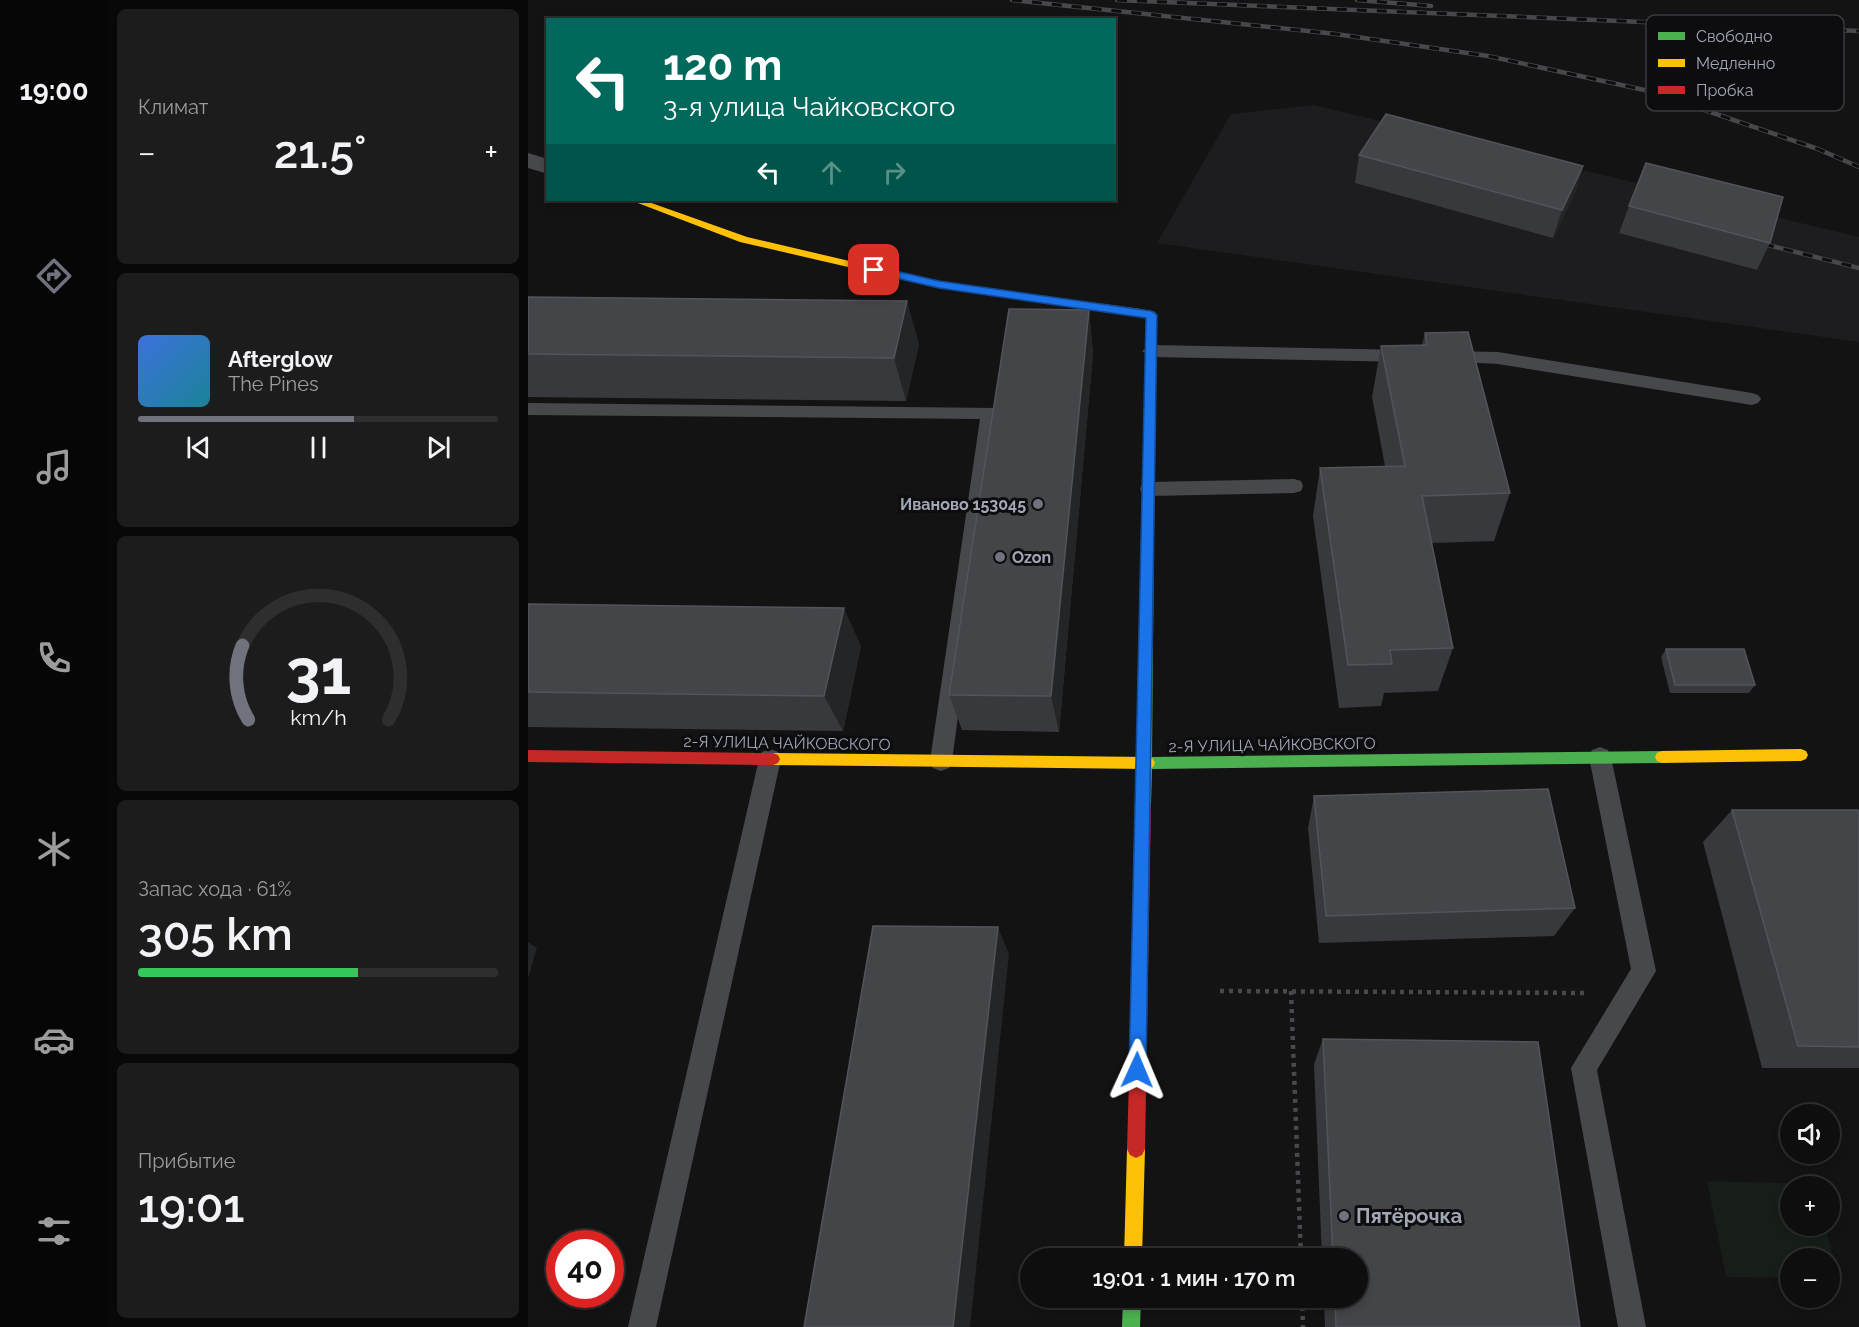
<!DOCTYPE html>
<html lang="ru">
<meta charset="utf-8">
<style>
:root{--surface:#0e0e0e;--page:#1c1c1c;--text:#f1f3f6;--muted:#9b9c9e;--line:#2e2e2e;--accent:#70737d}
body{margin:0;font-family:Raleway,sans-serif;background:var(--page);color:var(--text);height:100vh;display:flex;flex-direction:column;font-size:22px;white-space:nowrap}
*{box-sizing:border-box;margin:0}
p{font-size:20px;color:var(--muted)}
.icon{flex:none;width:33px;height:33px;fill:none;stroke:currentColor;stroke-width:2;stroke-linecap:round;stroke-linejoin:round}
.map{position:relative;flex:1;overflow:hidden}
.panel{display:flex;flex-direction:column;gap:9px;padding:9px;background:#080808;width:420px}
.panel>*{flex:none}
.banner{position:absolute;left:18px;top:18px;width:570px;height:183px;border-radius:0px;box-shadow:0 3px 9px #0003,0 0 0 2px var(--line);background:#00695c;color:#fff;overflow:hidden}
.tools{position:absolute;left:1252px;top:1104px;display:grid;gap:12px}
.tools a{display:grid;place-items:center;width:60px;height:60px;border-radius:50%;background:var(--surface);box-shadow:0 3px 9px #0003,0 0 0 2px var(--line);font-size:30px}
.speed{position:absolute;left:18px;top:1230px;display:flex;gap:12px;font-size:30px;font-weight:700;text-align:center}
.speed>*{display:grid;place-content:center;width:78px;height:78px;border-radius:50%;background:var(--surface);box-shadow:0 3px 9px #0003,0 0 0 2px var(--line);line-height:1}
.speed .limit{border:9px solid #d22;background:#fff;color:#111}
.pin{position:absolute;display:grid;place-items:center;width:51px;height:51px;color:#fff;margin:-26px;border-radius:12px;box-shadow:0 3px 9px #0006}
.me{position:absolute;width:66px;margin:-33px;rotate:1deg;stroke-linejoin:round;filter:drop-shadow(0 0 4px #0008)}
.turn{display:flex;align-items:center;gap:21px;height:126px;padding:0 18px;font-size:27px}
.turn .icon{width:78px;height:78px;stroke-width:2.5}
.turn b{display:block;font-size:42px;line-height:51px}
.lanes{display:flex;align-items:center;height:57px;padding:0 18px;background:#0003;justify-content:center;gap:30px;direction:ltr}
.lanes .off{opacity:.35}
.big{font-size:45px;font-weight:600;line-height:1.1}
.panel .card{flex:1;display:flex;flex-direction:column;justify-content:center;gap:9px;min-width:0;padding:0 21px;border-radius:9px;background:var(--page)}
.panel .dial{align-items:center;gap:0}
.dial svg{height:156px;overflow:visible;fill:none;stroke:var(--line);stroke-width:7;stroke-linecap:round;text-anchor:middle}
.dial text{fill:var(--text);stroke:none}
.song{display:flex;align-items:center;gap:18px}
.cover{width:72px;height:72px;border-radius:9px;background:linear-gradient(135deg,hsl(220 70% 55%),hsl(190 70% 35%))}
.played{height:6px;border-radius:3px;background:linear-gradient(90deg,var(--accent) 60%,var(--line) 60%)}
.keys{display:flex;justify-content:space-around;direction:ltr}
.heat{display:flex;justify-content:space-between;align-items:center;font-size:33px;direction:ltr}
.charge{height:9px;border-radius:4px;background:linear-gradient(90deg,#34c759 61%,var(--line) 0)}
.trip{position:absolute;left:492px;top:1248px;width:348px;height:60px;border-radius:30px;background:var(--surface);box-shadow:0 3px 9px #0003,0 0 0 2px var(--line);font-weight:600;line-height:60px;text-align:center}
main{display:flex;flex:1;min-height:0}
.dock{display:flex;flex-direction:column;width:108px;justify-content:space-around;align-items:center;background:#060606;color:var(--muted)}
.dock .icon{width:42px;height:42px}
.dock .active{color:var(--accent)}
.dock b{font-size:27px;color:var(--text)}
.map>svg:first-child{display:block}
</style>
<main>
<nav class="dock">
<b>19:00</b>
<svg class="icon active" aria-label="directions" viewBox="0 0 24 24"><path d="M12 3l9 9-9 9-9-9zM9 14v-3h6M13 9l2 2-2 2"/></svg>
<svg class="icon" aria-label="music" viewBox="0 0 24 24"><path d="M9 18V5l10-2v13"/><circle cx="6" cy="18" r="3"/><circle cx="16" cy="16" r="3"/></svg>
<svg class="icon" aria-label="phone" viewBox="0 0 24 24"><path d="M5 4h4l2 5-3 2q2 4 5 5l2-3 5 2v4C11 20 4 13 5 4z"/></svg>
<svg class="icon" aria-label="climate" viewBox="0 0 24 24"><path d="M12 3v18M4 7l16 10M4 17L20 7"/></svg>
<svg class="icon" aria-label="car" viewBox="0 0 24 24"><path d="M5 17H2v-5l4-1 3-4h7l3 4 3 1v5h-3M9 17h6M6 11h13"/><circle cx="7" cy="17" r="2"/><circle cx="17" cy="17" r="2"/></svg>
<svg class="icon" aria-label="filters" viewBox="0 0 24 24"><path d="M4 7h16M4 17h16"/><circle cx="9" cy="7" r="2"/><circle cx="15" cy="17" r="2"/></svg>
</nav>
<section class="panel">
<div class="card"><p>Климат</p>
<div class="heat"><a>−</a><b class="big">21.5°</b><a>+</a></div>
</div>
<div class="card">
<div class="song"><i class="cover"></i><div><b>Afterglow</b><p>The Pines</p></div></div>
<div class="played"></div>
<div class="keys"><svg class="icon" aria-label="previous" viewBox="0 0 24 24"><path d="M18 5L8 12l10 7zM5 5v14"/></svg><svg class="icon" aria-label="pause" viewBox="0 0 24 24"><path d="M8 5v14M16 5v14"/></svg><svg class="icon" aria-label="next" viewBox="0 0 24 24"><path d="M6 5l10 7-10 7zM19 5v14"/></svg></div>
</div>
<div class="card dial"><svg viewBox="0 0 100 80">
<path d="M14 69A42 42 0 1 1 86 69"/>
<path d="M14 69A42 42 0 0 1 11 31" stroke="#70737d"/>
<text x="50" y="56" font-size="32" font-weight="700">31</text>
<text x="50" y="72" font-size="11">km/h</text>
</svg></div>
<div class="card"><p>Запас хода · 61%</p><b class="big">305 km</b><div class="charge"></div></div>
<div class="card"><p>Прибытие</p><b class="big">19:01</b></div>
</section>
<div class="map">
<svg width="1331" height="1327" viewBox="0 0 1331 1327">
<rect width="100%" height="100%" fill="#131313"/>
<!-- built -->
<path fill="#1d1d20" d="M786 105 1331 237V342L629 243 703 114Z"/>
<!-- green -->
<path fill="#171d18" d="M1179 1181 1286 1184 1287 1186H1263V1226H1297L1311 1279H1302V1258H1263V1278L1198 1277Z"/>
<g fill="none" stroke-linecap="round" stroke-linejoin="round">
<!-- path -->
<path stroke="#48494e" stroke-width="4.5" stroke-dasharray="4 5" stroke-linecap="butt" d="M692 991 1056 993
M763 991 773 1258
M774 1298 775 1327"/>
<!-- lane -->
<path fill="#47484c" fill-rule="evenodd" d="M623 345 880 350 889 356 880 362 623 357 614 351Z
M920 351 970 352 1224 393 1230 395 1233 399 1230 403 1224 405 970 364 914 361 911 357 914 353Z
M0 403 468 408 471 413 424 761 421 768 413 771 405 768 402 761 452 419 0 415Z
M766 479 773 481 775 486 773 491 766 493 621 496 614 494 612 489 614 484 621 482Z
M1072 747 1080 750 1083 757 1128 971 1069 1070 1118 1327H1090L1043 1068 1103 969 1061 757 1064 750Z
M242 749 250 752 253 759 128 1327H100L231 759 234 752Z"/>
<!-- street -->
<path fill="#47484c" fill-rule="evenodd" d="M0 153 20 159V174L0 168Z"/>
<!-- fast -->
<path fill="#4caf50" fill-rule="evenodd" d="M612 309 627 312 628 315 624 757 1134 751 1139 753 1141 757 1139 761 1134 763 624 769 623 804 621 809 616 811 611 809 609 804 618 318 608 316 607 313Z
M595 1298H613L612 1327H594Z"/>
<!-- slow -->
<path fill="#ffc107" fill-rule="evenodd" d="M102 200H115L219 237 411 282 612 309 617 313 612 317 411 288 212 242Z
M1273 749 1278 751 1280 755 1278 759 1273 761 1134 763 1129 761 1127 757 1129 753 1134 751Z
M245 753 620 757 625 759 627 763 625 767 620 769 245 765 240 763 238 759 240 755Z
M608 1140 614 1143 617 1149 614 1258H596L599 1149 602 1143Z"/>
<!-- jam -->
<path fill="#c62828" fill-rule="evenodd" d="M0 750 245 753 250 755 252 759 250 763 245 765 0 762Z
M616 797 621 799 623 804 617 1149 614 1155 608 1158 602 1155 599 1149 609 804 611 799Z"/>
<!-- rail casing -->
<g stroke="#46484b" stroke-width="4.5">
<path id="rail" d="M484 0 808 34 960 56 1121 91 1290 149 1331 167
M589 0 1331 31
M829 0 903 6
M1236 244 1331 268"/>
</g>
<!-- rail -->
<use href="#rail" stroke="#0d0d0f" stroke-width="3" stroke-dasharray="10" stroke-linecap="butt"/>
</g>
<!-- wall -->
<path fill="#38393c" d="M831 155 1055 166 1047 193 1025 238 827 183Z
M1101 206 1242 243 1229 270 1091 233Z
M0 297 391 344 378 401 0 397Z
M561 310 565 354 531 732 434 730 421 695Z
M897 333 982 493 966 541 904 543 925 648 910 691 856 693 853 706 811 708 785 516 792 468 857 466 844 397 853 346 894 345Z
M0 604 333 646 315 731 0 727Z
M1138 649 1227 685 1221 693H1142L1133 657Z
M786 796 1047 908 1026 936 791 943 780 828Z
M1204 810 1331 813V1068H1234L1175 842Z
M795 1039 1052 1327H797L796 1298H830V1258H794L786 1064Z"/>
<!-- shaded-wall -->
<path fill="#242526" d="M1055 166 1047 193 1025 238 1034 210Z
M379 301 391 344 378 401 366 358Z
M561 310 565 354 531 732 523 696Z
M316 608 333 646 315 731 296 696Z
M470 927 481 954 442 1327H425Z
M0 942 9 948 0 978Z"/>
<!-- building -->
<path fill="#434549" stroke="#52545a" stroke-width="1.5" d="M858 114 1055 166 1034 210 831 155Z
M1118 163 1255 197 1242 243 1101 206Z
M0 297 379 301 366 358 0 354Z
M481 309 561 310 523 696 421 695Z
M940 332 982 493 894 496 925 648 862 650 864 664 820 665 792 468 877 466 853 346 899 345 897 333Z
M0 604 316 608 296 696 0 692Z
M1138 649H1216L1227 685H1147Z
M1020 789 1047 908 798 916 786 796Z
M1204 810H1330L1331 813V1047L1270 1046Z
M345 926 470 927 425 1327H276Z
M795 1039 1010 1042 1052 1327H808L807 1298H830V1258H805Z"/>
<!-- route -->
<path fill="#1a73e8" stroke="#114b97" stroke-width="1.5" d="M346 266 411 281 623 311 629 315 618 1070 615 1076 609 1078 603 1076 601 1070 618 318 411 288 342 272 341 270Z"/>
<!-- markers -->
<g fill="#70737d" stroke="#0d0d0f" stroke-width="2">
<circle cx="510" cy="504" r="6"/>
<circle cx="472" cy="557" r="6"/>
<circle cx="816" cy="1216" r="6"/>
</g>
<g text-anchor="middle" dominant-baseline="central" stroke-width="6" stroke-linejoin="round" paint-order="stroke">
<!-- poi labels -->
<g font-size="16" font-weight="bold" fill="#a2a7b6" stroke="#0d0d0f" text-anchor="end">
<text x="498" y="504">Иваново 153045</text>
<text x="484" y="557" text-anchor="start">Ozon</text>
</g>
<!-- street labels -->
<g font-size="16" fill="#a2a7b6" stroke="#0d0d0f">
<text transform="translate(259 743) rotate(1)">2-Я УЛИЦА ЧАЙКОВСКОГО</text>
<text transform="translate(744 745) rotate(-1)">2-Я УЛИЦА ЧАЙКОВСКОГО</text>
</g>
<!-- near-poi labels -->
<g font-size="20" font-weight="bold" fill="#a2a7b6" stroke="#0d0d0f" text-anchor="start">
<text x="828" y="1216">Пятёрочка</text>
</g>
</g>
<!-- legend -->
<rect x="1118" y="15" width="198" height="96" rx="9" fill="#0d0d0f" stroke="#3a3b41" stroke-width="1.5"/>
<rect x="1130" y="32" width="27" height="8" fill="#4caf50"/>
<rect x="1130" y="59" width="27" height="8" fill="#ffc107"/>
<rect x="1130" y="86" width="27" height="8" fill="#c62828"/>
<g font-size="16" fill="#a2a7b6">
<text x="1168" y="42">Свободно</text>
<text x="1168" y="69">Медленно</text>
<text x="1168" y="96">Пробка</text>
</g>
</svg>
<div class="tools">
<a><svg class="icon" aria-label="sound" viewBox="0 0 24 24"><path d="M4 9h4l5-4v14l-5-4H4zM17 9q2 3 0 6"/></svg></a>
<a>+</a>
<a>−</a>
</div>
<div class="speed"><div class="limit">40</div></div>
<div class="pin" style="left:346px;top:270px;background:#d93025"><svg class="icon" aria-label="arrive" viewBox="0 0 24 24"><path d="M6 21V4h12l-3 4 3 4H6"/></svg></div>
<svg class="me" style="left:609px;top:1070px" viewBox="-20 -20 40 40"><path d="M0-17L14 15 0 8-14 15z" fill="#1a73e8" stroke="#fff" stroke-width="4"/></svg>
<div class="trip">19:01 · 1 мин · 170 m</div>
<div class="banner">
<div class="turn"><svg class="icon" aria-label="left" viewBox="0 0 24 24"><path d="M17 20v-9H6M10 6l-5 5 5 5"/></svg><div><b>120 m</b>3-я улица Чайковского</div></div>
<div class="lanes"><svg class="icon" aria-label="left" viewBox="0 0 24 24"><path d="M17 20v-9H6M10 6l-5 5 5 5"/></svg><svg class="icon off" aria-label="ahead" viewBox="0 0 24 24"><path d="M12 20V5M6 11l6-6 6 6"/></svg><svg class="icon off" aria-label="right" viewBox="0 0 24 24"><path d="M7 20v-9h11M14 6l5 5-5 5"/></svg></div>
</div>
</div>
</main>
